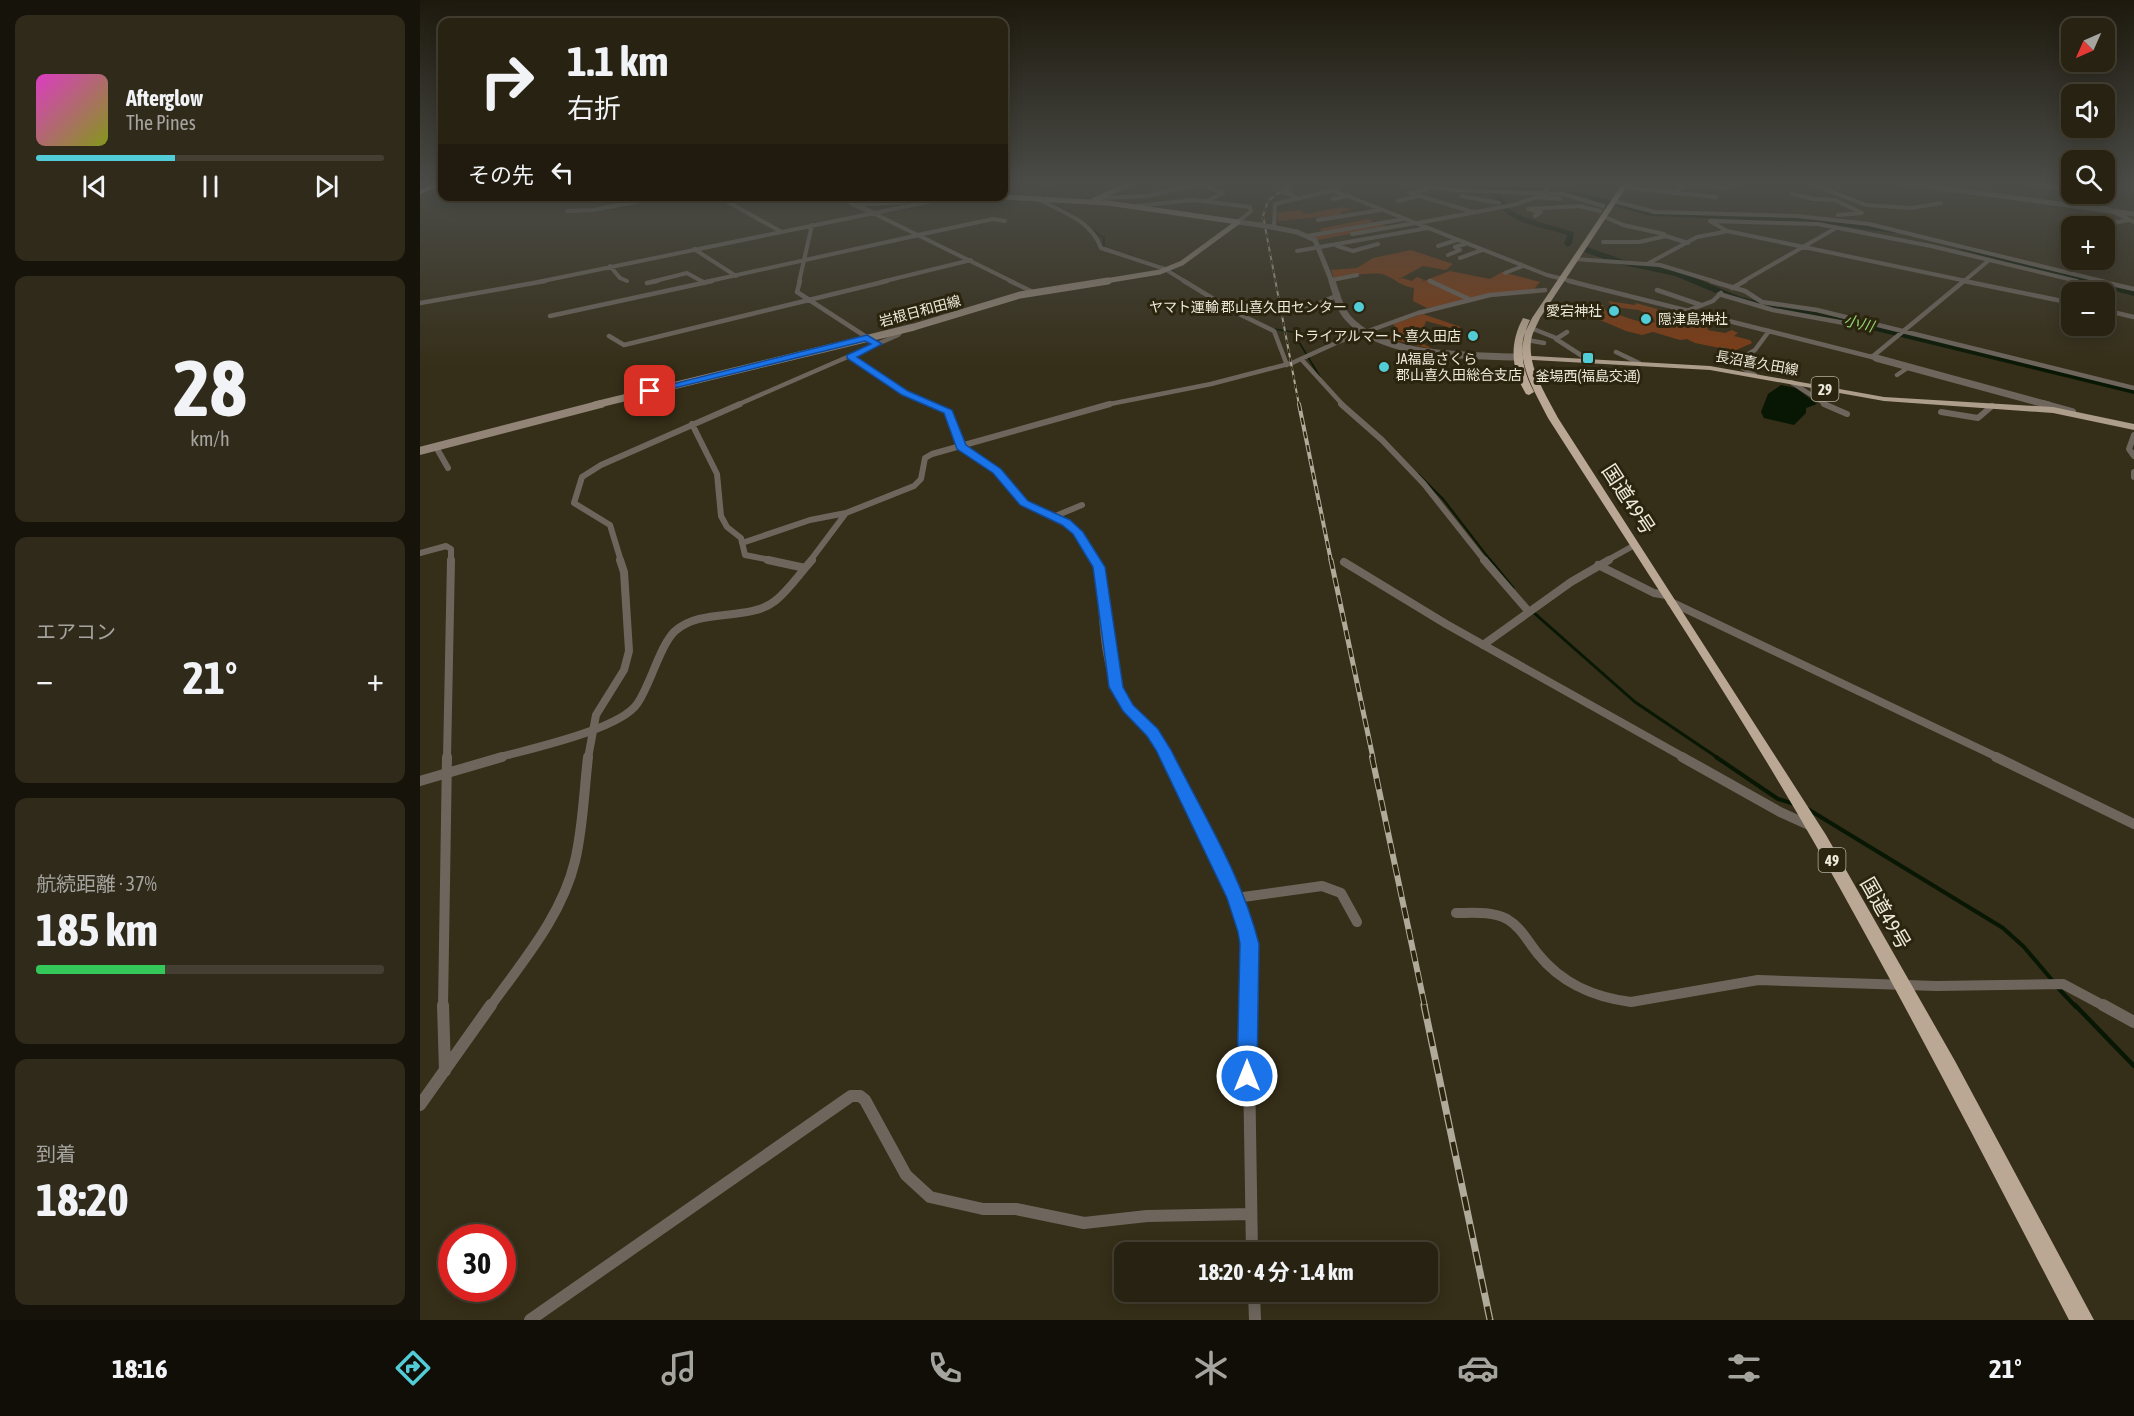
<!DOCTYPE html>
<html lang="ja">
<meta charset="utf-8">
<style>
:root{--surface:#282212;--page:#302a1b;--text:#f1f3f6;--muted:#a5a49f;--line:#443f32;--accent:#52ccd6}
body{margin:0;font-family:"Asap Condensed","Noto Sans JP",sans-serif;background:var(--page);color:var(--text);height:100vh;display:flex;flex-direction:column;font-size:22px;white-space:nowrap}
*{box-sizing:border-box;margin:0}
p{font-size:20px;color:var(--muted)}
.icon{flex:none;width:33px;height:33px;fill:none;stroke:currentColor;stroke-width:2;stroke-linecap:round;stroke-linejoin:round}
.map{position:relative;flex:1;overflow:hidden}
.panel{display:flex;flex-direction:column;gap:15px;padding:15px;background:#16130a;width:420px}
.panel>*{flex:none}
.top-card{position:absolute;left:18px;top:18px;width:570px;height:183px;border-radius:12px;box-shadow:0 3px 15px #0003,0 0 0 2px var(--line);background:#282212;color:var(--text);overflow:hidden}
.needle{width:39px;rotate:225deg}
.buttons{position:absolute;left:1641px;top:18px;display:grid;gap:12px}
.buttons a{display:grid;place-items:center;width:54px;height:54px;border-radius:12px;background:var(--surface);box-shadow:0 3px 15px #0003,0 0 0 2px var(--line);font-size:30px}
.speed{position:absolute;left:18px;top:1224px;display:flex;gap:12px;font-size:30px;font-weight:700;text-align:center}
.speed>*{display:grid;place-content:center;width:78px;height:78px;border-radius:50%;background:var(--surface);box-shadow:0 3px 15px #0003,0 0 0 2px var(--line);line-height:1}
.speed .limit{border:9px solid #d22;background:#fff;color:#111}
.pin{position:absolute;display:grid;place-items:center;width:51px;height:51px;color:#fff;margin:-26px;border-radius:12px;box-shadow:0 3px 9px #0006}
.me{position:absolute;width:66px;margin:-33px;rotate:0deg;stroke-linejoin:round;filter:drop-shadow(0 0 4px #0008)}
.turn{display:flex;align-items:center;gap:21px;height:126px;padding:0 30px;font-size:27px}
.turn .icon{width:78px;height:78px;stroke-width:2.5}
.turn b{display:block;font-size:42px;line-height:51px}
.then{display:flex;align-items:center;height:57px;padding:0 30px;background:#0003;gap:12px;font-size:22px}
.big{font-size:45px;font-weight:700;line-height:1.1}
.panel .card{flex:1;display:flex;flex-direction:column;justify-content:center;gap:9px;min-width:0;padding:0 21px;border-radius:12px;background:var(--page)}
.panel .dial{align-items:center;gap:0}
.dial b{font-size:78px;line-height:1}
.song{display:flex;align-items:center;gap:18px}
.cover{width:72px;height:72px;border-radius:9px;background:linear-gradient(135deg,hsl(310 70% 55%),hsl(70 70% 35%))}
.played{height:6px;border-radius:3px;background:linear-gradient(90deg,var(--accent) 40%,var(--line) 40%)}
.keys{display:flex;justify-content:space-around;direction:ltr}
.heat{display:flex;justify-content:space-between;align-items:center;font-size:33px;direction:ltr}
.charge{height:9px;border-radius:4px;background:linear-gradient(90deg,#34c759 37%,var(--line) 0)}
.trip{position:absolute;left:694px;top:1242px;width:324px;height:60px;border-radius:12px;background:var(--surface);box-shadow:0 3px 15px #0003,0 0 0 2px var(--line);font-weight:700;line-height:60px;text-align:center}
.tabs{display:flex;height:96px;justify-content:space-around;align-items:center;background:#100e07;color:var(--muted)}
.tabs .icon{width:42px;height:42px}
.tabs .active{color:var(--accent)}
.tabs b{font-size:27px;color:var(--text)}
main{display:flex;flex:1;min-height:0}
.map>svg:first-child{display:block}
</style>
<main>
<section class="panel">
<div class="card">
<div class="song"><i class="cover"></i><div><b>Afterglow</b><p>The Pines</p></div></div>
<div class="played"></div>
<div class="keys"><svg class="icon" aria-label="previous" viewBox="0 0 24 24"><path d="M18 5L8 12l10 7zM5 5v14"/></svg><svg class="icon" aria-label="pause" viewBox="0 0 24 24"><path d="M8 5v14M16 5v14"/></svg><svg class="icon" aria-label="next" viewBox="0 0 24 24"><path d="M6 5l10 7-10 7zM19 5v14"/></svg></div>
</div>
<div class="card dial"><b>28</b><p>km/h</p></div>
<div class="card"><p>エアコン</p>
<div class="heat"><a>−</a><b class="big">21°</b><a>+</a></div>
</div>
<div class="card"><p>航続距離 · 37%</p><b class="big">185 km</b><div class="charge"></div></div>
<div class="card"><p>到着</p><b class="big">18:20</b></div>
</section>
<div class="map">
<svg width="1714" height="1320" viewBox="0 0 1714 1320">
<rect width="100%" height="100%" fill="#352e18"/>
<!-- green -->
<path fill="#7e3c14" d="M924 207 930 209 921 212V215L858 221 857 213 880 210 886 214Z
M948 219 953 222 929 227 963 224 967 227 898 240 891 235 903 232 899 229Z
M991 250 1033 264 1026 270 1003 266 977 280 982 278 992 281 997 277 1004 280 1001 282 1030 271 1070 279 1082 272 1120 282 1114 289 1007 308 993 301 994 288C980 286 977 280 965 275 957 271 925 276 914 278L911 270 937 268 953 258Z
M1188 301 1215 305 1216 303 1237 309 1248 323 1265 327 1275 322 1287 325 1288 330 1305 333 1312 330 1318 333 1314 336 1330 340 1332 343 1314 351 1275 343 1267 339 1260 340 1233 332 1222 335 1206 331 1180 320 1169 319 1159 313 1175 304 1183 305 1186 311C1201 314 1219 325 1235 322L1233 317 1219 310 1193 307Z
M1003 314 1041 327 1035 329 1006 321 999 341 1012 349 966 338 979 331 973 324Z"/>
<!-- water -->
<path fill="#081703" d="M1361 385 1376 388 1397 404 1386 408V413L1374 425 1344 418 1341 412 1348 394Z"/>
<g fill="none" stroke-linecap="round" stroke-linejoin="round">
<!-- stream-far4 -->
<path stroke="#081703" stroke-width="1.5" d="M1674 194 1682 195 1677 200 1685 205
M622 198 630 187 629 183
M628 202 652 214
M671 229 684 238V247
M707 255 741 266
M750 270 767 281
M854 329 873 332 900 377"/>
<!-- stream-far3 -->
<path stroke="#081703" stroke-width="2" d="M998 474 1023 499 1071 561"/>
<!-- stream-far2 -->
<path stroke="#081703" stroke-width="3" d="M1070 560 1093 588
M1113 612 1215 702 1298 758"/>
<!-- stream-far1 -->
<path stroke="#081703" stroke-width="4" d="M1296 757 1358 799 1374 804
M1386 808 1583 928 1604 947 1632 980
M1638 988 1656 1007"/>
<!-- stream -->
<path stroke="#081703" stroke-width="4.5" d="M1655 1005 1714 1066"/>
<!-- river -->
<path fill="#081703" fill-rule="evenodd" d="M996 183 1123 187 1154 191 1230 211 1388 217 1446 223 1479 231 1475 233 1388 222 1230 216 1154 195 1075 190C1083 195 1084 203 1090 209 1101 219 1139 227 1154 232L1152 244 1148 247 1144 244 1147 235C1128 229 1101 225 1086 213 1078 206 1076 192 1065 190 1043 185 1017 193 996 183Z
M1544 245 1714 290V296L1541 250Z
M1167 247 1204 260 1261 272 1321 297 1358 306 1403 312 1714 388V394L1403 318 1358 312 1315 301 1255 276 1199 264 1164 252Z"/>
<!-- minor-far5 -->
<path stroke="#6e665d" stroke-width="4" d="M778 183 803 193 789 200
M921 183 915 191 1127 275 1155 282
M981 183 1032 190 1143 194 1183 206
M1245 183 1263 187
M1389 183 1446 205 1492 208 1521 203
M1609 183 1652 191
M1202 187 1296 197
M1007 189 990 193 1053 212
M868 190 863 192 876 197
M1253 194 1267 184 1308 188 1315 183
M1372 194 1393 199 1417 200
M1658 194 1714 222
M297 196 360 231
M1041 196 1079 203
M1118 197 1140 199
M679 198 727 196 779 184
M618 199C642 212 671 220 681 248L745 269 766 282
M913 199 927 196
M1415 200 1442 213 1418 215
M978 201 998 196
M1193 201 1235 212 1377 216 1449 224 1686 282
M309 203 344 196
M433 205 485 202
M715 206 774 200 830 207 831 211 818 222
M1108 209 1160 206 1180 211
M1112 210 1121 212 1115 216
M147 211 173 210 246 196
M453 213 593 282
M1183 216 1203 225 1244 234
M898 220 961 210
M998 223 1093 205 1124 195 1131 183
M1679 226 1708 220
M854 227 855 204 914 190
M932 234 995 223
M498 235 573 219 585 221
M887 236 984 219
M1183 242H1219L1246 236 1268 243
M917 246 933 251 958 244
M1018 246 1037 240
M274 249 316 276
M877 251 1008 228
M1028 255 1040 250 1035 247 1045 244
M1040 258 1062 250
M1155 259 1240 265 1296 282
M1229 263 1277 237 1304 232
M190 266 200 278 207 281
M1085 273 1103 266
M912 280 937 275
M1010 281 1012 282
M118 282 537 196
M231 282 267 273 283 282
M285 282 499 235
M379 282 392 225
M461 282 551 260
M1322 282 1416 228
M1543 282 1568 261
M1551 282 1307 231 1290 221 1398 224 1511 246 1657 281"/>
<!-- minor-far4 -->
<path stroke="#6e665d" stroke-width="4.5" d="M281 281 285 283
M380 281 377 292 451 340
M590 281 613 292
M764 281 815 312 854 331 867 365
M1010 281 1051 300
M1149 281 1456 358
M1291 281 1325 291 1342 302 1397 310 1714 388
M1544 281 1652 303
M1679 281 1714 289
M227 283 237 281
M1312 288 1325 281
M1237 290 1281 305
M1299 294 1353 310 1430 324
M0 303 125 281
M886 309 918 295
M1269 310 1293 301 1301 293
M1684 310 1714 317
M130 316 292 281
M1111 328 1136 338
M1147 332 1136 339 1170 361
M918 335 931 338
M189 336 204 345 467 281
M1107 340 1124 343
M1301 349 1325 357
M1196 352 1219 363
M1328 355 1359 366
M430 356 485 393 514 405
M1452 357 1544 281
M882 360 923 405
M1335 375 1314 363 1335 350 1349 331
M1477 375 1489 367
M1371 382 1407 405
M317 405 478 335 483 329
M685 405 791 384 872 363 918 342 998 313 1070 295 1125 290"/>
<!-- minor-far3 -->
<path stroke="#6e665d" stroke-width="6" d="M510 404 529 412 541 446 573 467 604 503 652 527 676 561
M921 404 962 440 1004 484 1065 561
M1404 404 1427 414
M1521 412 1558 418 1572 406
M272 424 297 474 301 516 307 527 321 538 325 555 355 561
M1714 435 1709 449 1714 456
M16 447 28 468
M1714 472V477
M633 517 662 505
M322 543 390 520 426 513
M0 553 26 546 31 549V561
M201 561 190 525 154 503 162 477 181 465 320 404
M390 561 426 513 494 486 501 479 505 458 512 454 690 404
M1186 561 1213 546"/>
<!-- minor-far2 -->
<path stroke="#6e665d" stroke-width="8" d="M348 560 385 568
M676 560 679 567C684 608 681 657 700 695 712 719 735 734 747 758
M1064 560 1109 612
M924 562 1026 624 1265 758
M1178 565 1234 593 1246 595
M1251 602 1579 758
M1063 645 1151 582 1189 560
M27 758 31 560
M77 758C108 749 199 730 217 704 230 686 240 645 255 631 282 607 328 622 355 601 369 590 380 573 392 560
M168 758 176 715 204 670 209 651 204 572 200 560"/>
<!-- minor-far1 -->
<path stroke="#6e665d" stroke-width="10" d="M746 757 816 898 829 944 828 1007
M1262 757 1360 812 1391 826
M1576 757 1714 824
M0 781 82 757
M816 898 902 886 921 893 937 922
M1036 913C1053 913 1071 911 1087 919 1101 927 1108 942 1118 954 1142 984 1174 997 1211 1002L1338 980 1516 986 1643 984 1686 1007
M23 1007 27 757
M70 1007C102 962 142 916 155 861 163 828 164 791 168 757"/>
<!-- minor -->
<path stroke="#6e665d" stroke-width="12" d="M23 1005 25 1071
M828 1005 832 1252
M1683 1005 1714 1022
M0 1105 71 1005
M834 1292 835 1320
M110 1320 431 1096H440L445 1100 486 1175 510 1197 563 1209H596L664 1223 727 1216 831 1214"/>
<!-- tertiary-far2 -->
<path stroke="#6e665d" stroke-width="5" d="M1484 183 1714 214
M417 196 453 213
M818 222 840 225
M851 227 877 232 895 240 912 282"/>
<!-- tertiary-far1 -->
<path stroke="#6e665d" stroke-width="7" d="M912 281C916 293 919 308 928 318 963 358 1046 355 1095 357
M1456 358 1628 405"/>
<!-- tertiary -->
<path stroke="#6e665d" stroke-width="8" d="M1623 404 1652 412"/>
<!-- secondary-far2 -->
<path stroke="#928577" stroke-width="5" d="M568 196 688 203 818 222
M674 200 712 183
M679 282 740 272 762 263 818 222"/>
<!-- secondary-far1 -->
<path stroke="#928577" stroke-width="7" d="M175 405 494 327 600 295 688 281"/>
<!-- secondary -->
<path stroke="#928577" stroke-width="8" d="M0 451 181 404"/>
<!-- primary -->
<path fill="#ad9d8b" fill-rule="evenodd" d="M1094 355 1290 366 1464 397 1633 407 1714 424V430L1633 413 1464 401 1290 370 1097 359H1094Z"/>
<!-- trunk -->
<path fill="#baa894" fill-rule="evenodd" d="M1203 183H1209L1120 318C1117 325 1112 333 1111 341 1108 369 1126 394 1138 418L1406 835 1535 1061 1674 1320H1649C1566 1160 1484 1001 1395 844 1312 699 1218 559 1128 418 1116 394 1099 368 1103 340 1104 333 1109 325 1112 318Z
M1103 318 1110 320C1098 346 1101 367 1114 392L1109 395 1106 394C1091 369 1089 344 1103 318Z"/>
<!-- motorway -->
<path fill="#c6b39d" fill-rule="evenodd" d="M15 183 22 185 0 194V190Z"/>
<!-- rail-far4 casing -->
<g stroke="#afaa99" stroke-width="2">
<path id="rail-far4" d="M871 183 848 201 843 216 879 405"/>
</g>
<!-- rail-far3 casing -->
<g stroke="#afaa99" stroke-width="4">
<path id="rail-far3" d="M879 404 911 561"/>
</g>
<!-- rail-far2 casing -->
<g stroke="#afaa99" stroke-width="5">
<path id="rail-far2" d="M911 560 953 758"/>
</g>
<!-- rail-far1 casing -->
<g stroke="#afaa99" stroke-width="6">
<path id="rail-far1" d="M952 757 1005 1007"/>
</g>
<!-- rail casing -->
<g stroke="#afaa99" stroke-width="7">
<path id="rail" d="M1004 1005 1070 1320"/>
</g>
<!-- rail-far4 -->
<use href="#rail-far4" stroke="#2b240e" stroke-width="1.5" stroke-dasharray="4.5" stroke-linecap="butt"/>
<!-- rail-far3 -->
<use href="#rail-far3" stroke="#2b240e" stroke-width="2" stroke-dasharray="7" stroke-linecap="butt"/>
<!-- rail-far2 -->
<use href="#rail-far2" stroke="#2b240e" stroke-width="3" stroke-dasharray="9" stroke-linecap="butt"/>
<!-- rail-far1 -->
<use href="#rail-far1" stroke="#2b240e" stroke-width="4" stroke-dasharray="11" stroke-linecap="butt"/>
<!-- rail -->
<use href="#rail" stroke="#2b240e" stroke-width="4.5" stroke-dasharray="14" stroke-linecap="butt"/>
<!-- tertiary-bridge -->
<path stroke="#6e665d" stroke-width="5" d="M840 225 851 227"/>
</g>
<!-- sky -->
<linearGradient id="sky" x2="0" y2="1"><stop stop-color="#1d190d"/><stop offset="0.5" stop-color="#4b4c48"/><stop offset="1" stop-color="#4b4c48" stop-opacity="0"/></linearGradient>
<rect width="1714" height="368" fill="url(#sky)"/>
<!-- route -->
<path fill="#1a73e8" stroke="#114b97" stroke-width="1.5" d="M447 335 462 344 437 357 488 391 532 410 546 445 581 469 608 501 650 520 663 532 685 567 703 687 713 705 738 729 751 750C782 812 822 876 839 944L837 1076 834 1083 827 1086 820 1083 817 1076 820 944 818 932 807 898 736 750 727 736 703 711 689 687 673 567 653 534 642 525 600 505 573 473 537 449 524 413 482 395 427 358V355L451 344 445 341 230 394 225 391Z"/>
<!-- markers -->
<g fill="#52ccd6" stroke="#2b240e" stroke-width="2">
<circle cx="939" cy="307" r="6"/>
<circle cx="1194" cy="311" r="6"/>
<circle cx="1226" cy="319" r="6"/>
<circle cx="1053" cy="336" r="6"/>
<rect x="1162" y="352" width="12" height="12" rx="3"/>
<circle cx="964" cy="367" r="6"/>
</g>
<g text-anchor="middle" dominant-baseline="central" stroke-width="6" stroke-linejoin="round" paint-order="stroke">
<!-- far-poi labels -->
<g font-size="14" fill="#ede9db" stroke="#2b240e" text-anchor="end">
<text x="927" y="307">ヤマト運輸 郡山喜久田センター</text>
<text x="1182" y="311">愛宕神社</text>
<text x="1238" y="319" text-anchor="start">隠津島神社</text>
<text x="1041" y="336">トライアルマート 喜久田店</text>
<text x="976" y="359" text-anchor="start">JA福島さくら<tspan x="976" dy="16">郡山喜久田総合支店</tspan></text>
<text x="1168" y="376" text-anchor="middle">釜場西(福島交通)</text>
</g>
<!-- far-street labels -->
<g font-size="14" fill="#ede9db" stroke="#2b240e">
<text transform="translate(500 311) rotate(-15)">岩根日和田線</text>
<text transform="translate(1337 363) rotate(10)">長沼喜久田線</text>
</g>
<!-- far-water labels -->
<g font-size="15" font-style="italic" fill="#91d572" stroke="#2b240e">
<text transform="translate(1439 323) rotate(14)">小川</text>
</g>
<!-- shield labels -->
<g fill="#2b240e" stroke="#b3ae9e" stroke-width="1.5">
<rect x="1391.5" y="377" width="27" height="24" rx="4.5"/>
<rect x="1398.5" y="848" width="27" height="24" rx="4.5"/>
</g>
<g font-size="15" font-weight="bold" fill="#ede9db">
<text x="1405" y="389">29</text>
<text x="1412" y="860">49</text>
</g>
<!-- near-street labels -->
<g font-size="20" fill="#ede9db" stroke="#2b240e">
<text transform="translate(1209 499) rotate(57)">国道49号</text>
<text transform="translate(1466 913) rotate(60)">国道49号</text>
</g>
</g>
</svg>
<div class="buttons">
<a><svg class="needle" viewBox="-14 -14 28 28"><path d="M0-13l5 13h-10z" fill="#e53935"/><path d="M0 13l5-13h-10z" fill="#a5a49f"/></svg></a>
<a><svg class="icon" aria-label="sound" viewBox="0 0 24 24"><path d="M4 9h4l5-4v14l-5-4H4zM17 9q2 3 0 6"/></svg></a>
<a><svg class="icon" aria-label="search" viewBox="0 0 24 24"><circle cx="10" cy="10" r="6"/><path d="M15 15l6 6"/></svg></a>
<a>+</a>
<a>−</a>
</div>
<div class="speed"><div class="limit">30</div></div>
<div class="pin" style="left:230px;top:391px;background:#d93025"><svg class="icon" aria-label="arrive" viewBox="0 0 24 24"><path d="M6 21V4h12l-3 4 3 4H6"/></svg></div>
<svg class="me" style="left:827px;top:1076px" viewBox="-20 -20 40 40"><circle r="17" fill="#1a73e8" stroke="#fff" stroke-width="3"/><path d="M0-11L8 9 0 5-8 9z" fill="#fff"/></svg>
<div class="trip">18:20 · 4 分 · 1.4 km</div>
<div class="top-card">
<div class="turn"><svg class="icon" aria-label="right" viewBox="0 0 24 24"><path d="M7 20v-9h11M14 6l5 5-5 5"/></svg><div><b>1.1 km</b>右折</div></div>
<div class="then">その先<svg class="icon" aria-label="left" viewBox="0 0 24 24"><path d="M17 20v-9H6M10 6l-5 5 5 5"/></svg></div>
</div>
</div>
</main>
<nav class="tabs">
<b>18:16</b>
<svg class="icon active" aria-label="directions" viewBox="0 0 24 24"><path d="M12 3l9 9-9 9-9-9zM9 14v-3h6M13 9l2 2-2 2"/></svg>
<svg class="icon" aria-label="music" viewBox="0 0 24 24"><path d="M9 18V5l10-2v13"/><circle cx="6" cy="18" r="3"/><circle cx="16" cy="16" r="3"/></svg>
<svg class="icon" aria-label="phone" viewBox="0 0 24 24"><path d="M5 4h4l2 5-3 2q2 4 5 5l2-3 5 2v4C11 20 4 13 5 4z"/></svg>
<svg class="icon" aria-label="climate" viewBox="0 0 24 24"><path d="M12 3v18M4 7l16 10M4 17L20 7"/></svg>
<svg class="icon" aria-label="car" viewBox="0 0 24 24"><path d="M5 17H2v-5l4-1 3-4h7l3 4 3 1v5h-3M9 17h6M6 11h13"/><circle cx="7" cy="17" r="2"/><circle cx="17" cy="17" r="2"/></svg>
<svg class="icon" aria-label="filters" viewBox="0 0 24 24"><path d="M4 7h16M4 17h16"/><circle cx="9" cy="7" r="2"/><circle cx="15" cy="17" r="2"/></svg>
<b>21°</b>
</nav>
